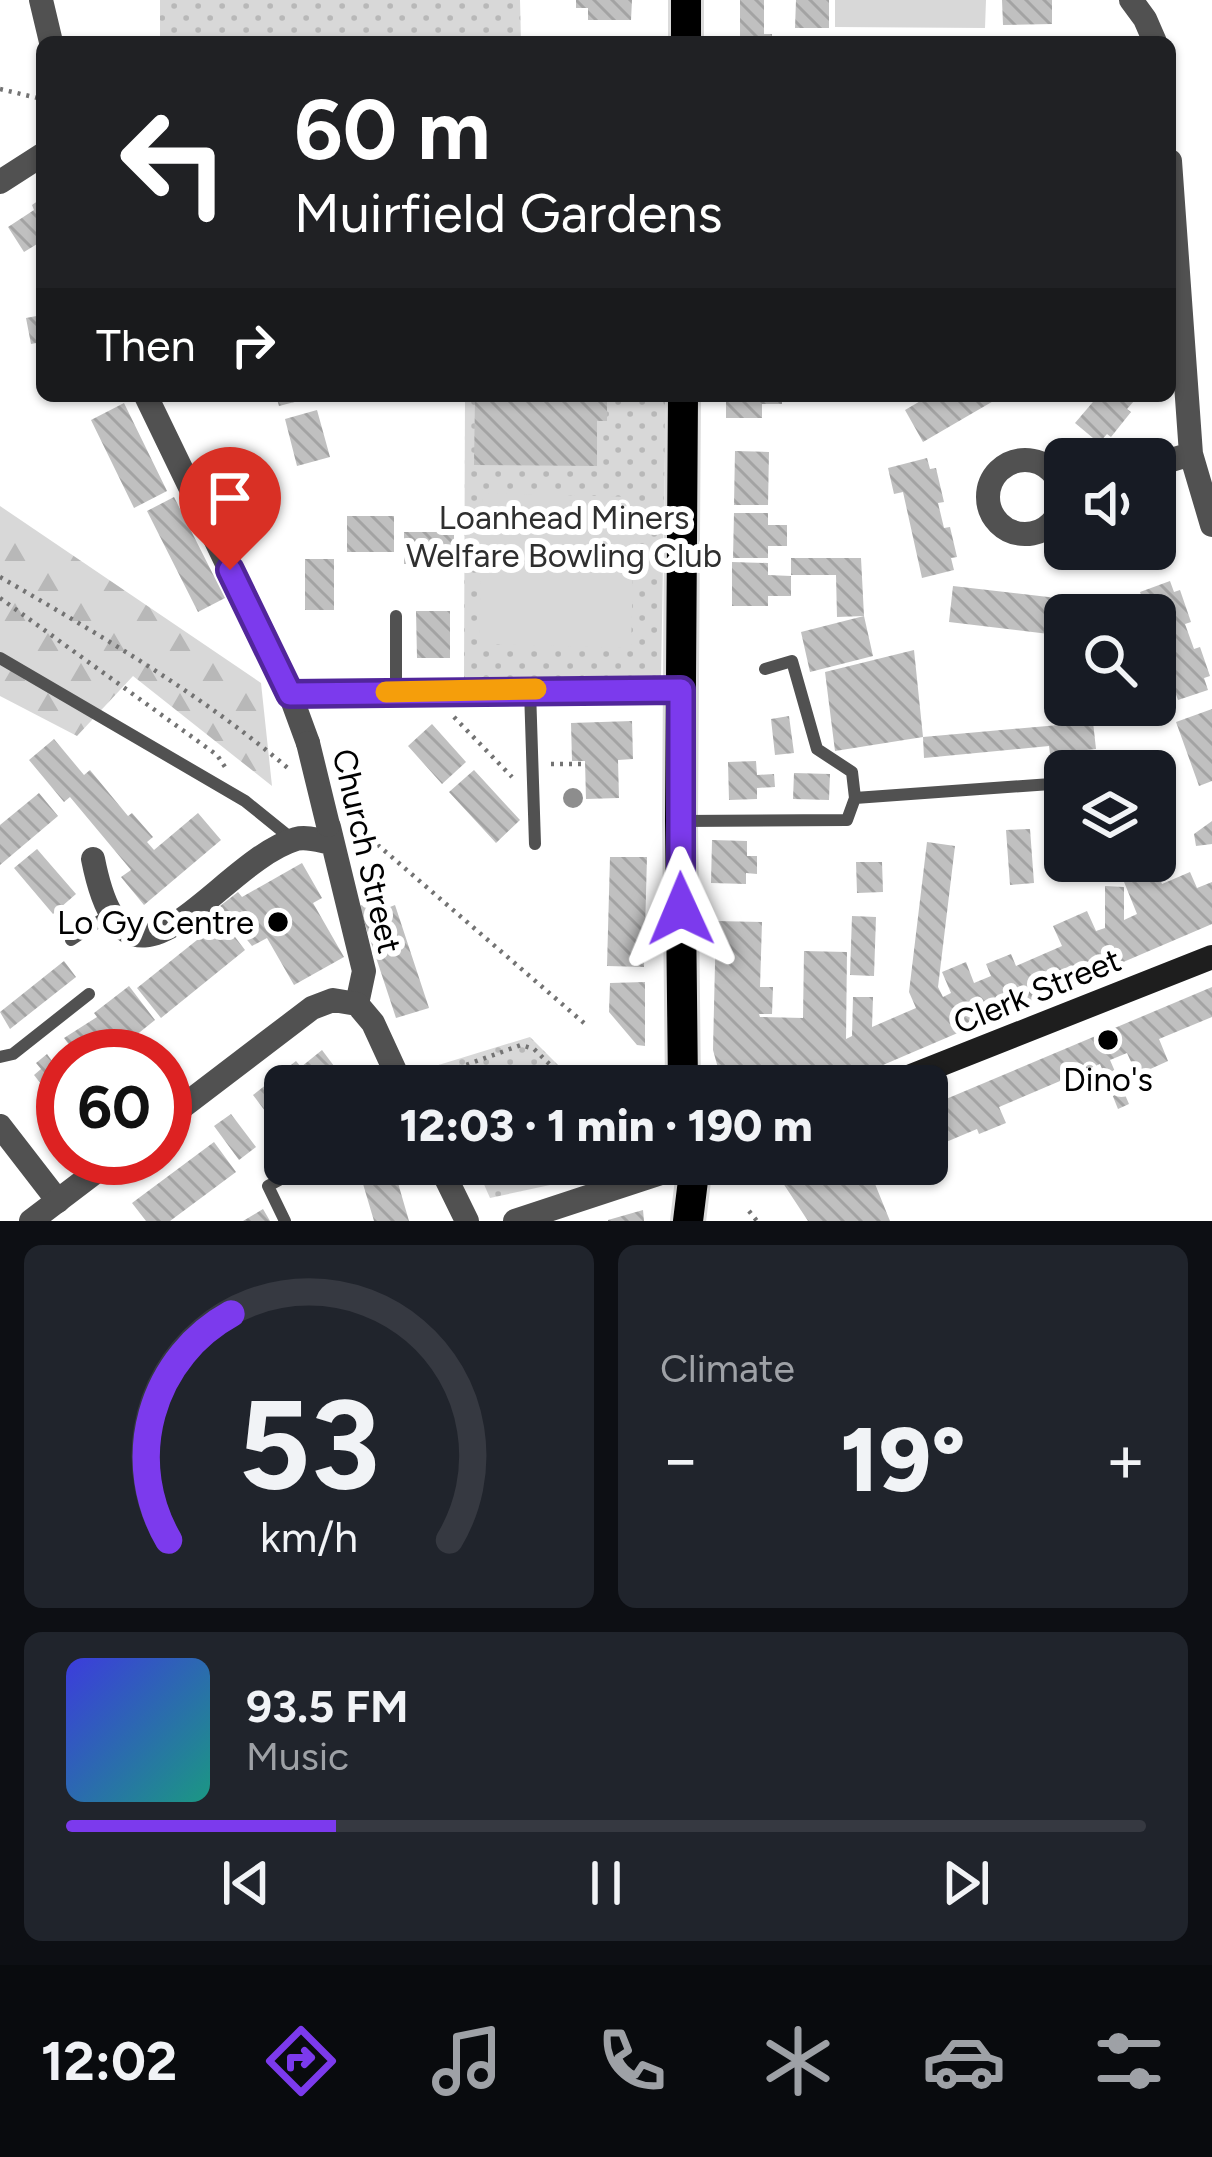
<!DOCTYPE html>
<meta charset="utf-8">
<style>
:root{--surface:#171b24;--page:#20242c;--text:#f1f3f6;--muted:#9ea1a6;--line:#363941;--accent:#7c3aed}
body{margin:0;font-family:Figtree,sans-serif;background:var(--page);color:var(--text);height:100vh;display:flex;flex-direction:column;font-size:45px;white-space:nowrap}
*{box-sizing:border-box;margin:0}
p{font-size:39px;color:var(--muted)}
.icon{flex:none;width:66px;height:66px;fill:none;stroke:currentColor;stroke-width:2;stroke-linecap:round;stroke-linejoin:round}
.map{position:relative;height:1221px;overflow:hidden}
.details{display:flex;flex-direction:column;gap:24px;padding:24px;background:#0d0f14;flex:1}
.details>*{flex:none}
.top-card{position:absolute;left:36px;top:36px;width:1140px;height:366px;border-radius:18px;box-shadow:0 3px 9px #0004;background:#202124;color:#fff;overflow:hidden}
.controls{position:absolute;left:1044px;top:438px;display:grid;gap:24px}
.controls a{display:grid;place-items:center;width:132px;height:132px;border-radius:18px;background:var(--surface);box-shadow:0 3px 9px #0004;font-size:60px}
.speed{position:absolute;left:36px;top:1029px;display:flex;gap:24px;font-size:60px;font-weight:700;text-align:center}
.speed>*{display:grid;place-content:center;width:156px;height:156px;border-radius:50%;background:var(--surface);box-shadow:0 3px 9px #0004;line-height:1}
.speed .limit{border:18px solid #d22;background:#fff;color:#111}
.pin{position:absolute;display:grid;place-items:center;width:102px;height:102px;color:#fff;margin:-123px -51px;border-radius:50% 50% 50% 0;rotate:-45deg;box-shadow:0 0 12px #0007}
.pin .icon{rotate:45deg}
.me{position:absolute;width:132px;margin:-66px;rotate:359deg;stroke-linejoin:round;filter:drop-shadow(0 0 9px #0008)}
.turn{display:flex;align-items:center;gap:42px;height:252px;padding:0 60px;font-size:54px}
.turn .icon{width:156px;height:156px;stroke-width:2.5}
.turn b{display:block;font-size:84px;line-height:102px}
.then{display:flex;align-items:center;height:114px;padding:0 60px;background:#0003;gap:24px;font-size:45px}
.big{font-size:90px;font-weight:800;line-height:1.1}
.details .card{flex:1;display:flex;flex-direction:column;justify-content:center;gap:18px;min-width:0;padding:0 42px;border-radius:18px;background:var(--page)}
.details .dial{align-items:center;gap:0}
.dial svg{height:312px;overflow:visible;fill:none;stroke:var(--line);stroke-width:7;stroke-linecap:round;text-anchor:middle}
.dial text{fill:var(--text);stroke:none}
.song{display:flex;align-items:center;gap:36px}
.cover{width:144px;height:144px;border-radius:18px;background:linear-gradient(135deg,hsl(240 70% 55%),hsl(170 70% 35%))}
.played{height:12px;border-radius:6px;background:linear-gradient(90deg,var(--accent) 25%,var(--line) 25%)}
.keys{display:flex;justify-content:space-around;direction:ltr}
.heat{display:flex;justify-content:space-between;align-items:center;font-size:66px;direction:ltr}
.details .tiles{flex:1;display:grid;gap:24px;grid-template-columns:1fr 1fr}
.card:last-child{grid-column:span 2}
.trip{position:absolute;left:264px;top:1065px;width:684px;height:120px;border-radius:18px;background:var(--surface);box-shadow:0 3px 9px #0004;font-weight:800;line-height:120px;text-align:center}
.dock{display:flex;height:192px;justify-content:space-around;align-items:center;background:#090b0e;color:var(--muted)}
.dock .icon{width:84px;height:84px}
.dock .current{color:var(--accent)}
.dock b{font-size:54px;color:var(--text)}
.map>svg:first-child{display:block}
</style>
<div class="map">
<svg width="1212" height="1221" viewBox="0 0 1212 1221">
<defs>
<pattern id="green-dots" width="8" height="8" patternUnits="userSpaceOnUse" patternTransform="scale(3)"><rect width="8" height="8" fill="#d8d8d8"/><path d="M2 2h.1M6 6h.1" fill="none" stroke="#b8b8b8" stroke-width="1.8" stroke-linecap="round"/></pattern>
<pattern id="forest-firs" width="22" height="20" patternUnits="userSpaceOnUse" patternTransform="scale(3)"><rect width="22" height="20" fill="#d8d8d8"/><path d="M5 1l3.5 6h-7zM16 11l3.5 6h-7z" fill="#b8b8b8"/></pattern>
<pattern id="building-back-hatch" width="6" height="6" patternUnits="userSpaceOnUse" patternTransform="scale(3)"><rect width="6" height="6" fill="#c0c0c0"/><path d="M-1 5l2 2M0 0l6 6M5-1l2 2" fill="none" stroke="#a3a3a3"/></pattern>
</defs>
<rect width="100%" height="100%" fill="#fff"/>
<!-- green -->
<path fill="url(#green-dots)" d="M160 0H520L521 42H160Z
M465 396H666L661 677 464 678Z
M530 1037 579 1086H440L432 1067Z
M475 1164H582L578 1179 490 1198Z"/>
<!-- forest -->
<path fill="url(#forest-firs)" d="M0 506 261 683 272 786 133 676 77 736 0 696Z"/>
<!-- pitch -->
<path fill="#d8d8d8" d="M835 0H986L985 28 835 27Z
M483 493 635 497 631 648 479 644Z"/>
<!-- building -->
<path fill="url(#building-back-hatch)" d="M576 0H632L631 20H588V8H576Z
M740 0H764V34H772V42H740Z
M796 0H829V28H795Z
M1002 0H1052V24L1003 25Z
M42 198V241L24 252 8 227 34 210 32 205Z
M42 315V342L31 344 26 318Z
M276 396H310V398L279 406Z
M558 396 607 398V421H597V466L474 465 475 397Z
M726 396H782V404H762V418H726Z
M929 396H1002L923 442 905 410Z
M1098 396H1129L1134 401 1127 409 1131 412 1111 437 1107 434 1099 443 1075 423Z
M124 403 167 491 134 508 91 420Z
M317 410 330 457 297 466 285 419Z
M735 451 769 452 768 505H734Z
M927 458 930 469 936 468 944 502 938 503 944 528 950 527 957 557 951 558 954 570 922 578 903 492 894 494 888 468Z
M174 497 225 598 198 612 147 511Z
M734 513H768V525H787V546H768V558H733Z
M347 516H394V552H347Z
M1155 531 1163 535 1148 568 1106 549H1155Z
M404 532H454V564H404Z
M791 558H861L864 616 873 656 810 672 801 632 864 616 837 617 836 575H791Z
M305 559H334V610H305Z
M732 562 768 563V575L791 576V596H768V606H732Z
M1170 581 1174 592 1180 590 1191 622 1185 624 1194 649 1200 647 1210 676 1204 678 1208 690 1178 700 1155 635V615H1148L1140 592Z
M953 586 1074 600 1072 615H1065V636L949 622Z
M416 611H450V658H417Z
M914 650 923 737 835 751 825 672Z
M1212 709V781L1199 786 1176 722Z
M789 716 794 753 775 755 771 719Z
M632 721 633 759 618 760 619 798 586 799 585 761H572L571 723Z
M1093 722 1096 749 1050 754 1049 746 924 758 923 737Z
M432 724 466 762 442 784 408 746Z
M54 739 84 775 90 770 128 816 132 813 153 837 147 842 154 850 198 813 221 840 144 905 121 877 131 870 70 797 64 802 29 760Z
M756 761 757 775 774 774 775 787 757 788V799L729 800 728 762Z
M474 770 520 820 496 843 449 792Z
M794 773 830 774 829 800 793 799Z
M39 793 58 816 0 865V825Z
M1212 821V844L1196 846 1194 834Z
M1030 829 1034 883 1010 885 1006 830Z
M712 840 747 841V856H757V874L746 873V884L711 883Z
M927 842 955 846 938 987 943 997 951 993 942 972 966 962 974 983 991 976 986 964 1011 954 1016 966 1062 946 1053 926 1087 911 1096 931 1105 928V886L1124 887V920L1137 914 1120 872 1146 861H1152L1162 884 1190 872 1197 888 1212 882V924L834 1086H723L713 1050 716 921 762 922 760 987H773L772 1014H759L760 1017 803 1018 804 951 847 952 846 1039 852 1036 853 997H873L872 1027 916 1008 909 992Z
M37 849 76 894 53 914 14 868Z
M610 857H647L644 967 607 966Z
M856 862H882L883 892 857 893Z
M302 863 322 898 313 903 344 957 294 985 267 938 252 946 220 906 238 892 242 897Z
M387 897 390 907 395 905 429 1008 396 1018 359 906Z
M852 916 876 917 874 976 850 975Z
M222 920 245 950 161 1018 137 988Z
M64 961 76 977 10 1029 0 1012Z
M645 982V1046L637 1045 609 1012 610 983Z
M129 986 155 1020 110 1056H63V1093L54 1100 34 1075 41 1069 36 1063 47 1054 52 1061 70 1046 64 1038 97 1017 94 1013Z
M1212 987V1017L1159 1039 1168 1061 1137 1075 1127 1053 1110 1060 1129 1104 1118 1109 1100 1064 999 1107 1006 1123 979 1134 977 1129 927 1150V1107Z
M322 1050 349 1086H285V1115L274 1123 253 1095 296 1061 301 1067Z
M231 1114 256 1147 239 1160 214 1126Z
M214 1142 236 1172 170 1221H146L132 1203Z
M363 1164H392L394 1168 389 1169 394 1184 398 1183 409 1221H374L358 1167Z
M792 1164H894L871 1174 890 1221H808L779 1177 781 1169Z
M263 1209 270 1221H243Z
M643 1210 644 1221H608V1220Z"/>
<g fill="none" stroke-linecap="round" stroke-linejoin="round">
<!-- primary casing -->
<g stroke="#dbdbdb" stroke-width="36">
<path id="primary" d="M686 42V0
M683 396 680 821 683 1086
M688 1221 695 1164"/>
</g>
<!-- path -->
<path stroke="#737373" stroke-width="4.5" stroke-dasharray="3 6" stroke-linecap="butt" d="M0 89 42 99
M0 577C100 635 201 694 289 769
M0 598 217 755 225 767
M454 717 512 777
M551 764H581
M357 827 584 1023
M441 1074 521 1045 534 1049 572 1086
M421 1075 441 1074 474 1086
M749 1211 757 1221"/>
<!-- service -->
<path stroke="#515151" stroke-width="12" d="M396 616V691
M0 658 245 801 292 839
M530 690 535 844
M855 798 1065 783
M681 821 847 820 855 798 852 772 817 749 792 661 765 669
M71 940 110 914
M0 1057 13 1054 89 994
M285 1221 268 1186 308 1164"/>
<!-- minor -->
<path stroke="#515151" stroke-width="24" d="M41 0 51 42
M1131 0 1145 19 1155 42
M1170 161 1191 454 1212 525
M0 182 42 155
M146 396 290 694 308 743
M988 497a37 37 0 1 1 74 0a37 37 0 1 1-74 0Z
M1155 465 1191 454
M290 694 681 690
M329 827 364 971 357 1004
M93 859C127 1031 216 863 296 839 307 836 321 841 332 843
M0 1126 58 1201"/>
<!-- tertiary -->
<path stroke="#515151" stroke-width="24" d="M165 1120 312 1008 333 1000 357 1004 373 1023 402 1086
M439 1164 467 1221
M31 1221 114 1158
M515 1221 688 1164"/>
<!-- secondary -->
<path stroke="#1e1e1e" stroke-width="24" d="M886 1086 1212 957"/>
<!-- primary -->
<use href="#primary" stroke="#000" stroke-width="30"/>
<!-- minor-bridge -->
<path stroke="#515151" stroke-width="24" d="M308 743 328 825"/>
</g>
<!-- trees -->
<circle fill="#8d8d8d" cx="573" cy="798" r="10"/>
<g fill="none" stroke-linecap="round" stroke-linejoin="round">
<!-- route casing -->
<g stroke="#51269a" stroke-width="30">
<path id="route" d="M230 570 290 694 681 690V909"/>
</g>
<!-- route -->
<use href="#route" stroke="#7c3aed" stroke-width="21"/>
<!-- slow -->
<path stroke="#f59e0b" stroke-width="21" d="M386 692 536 689"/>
</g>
<!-- markers -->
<g fill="#000" stroke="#fff" stroke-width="4.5">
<circle cx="278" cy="922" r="12"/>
<circle cx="1108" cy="1040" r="12"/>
</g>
<g text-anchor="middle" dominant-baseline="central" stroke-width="12" stroke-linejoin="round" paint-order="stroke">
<!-- park labels -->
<g font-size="33" fill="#2f2f2f" stroke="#fff">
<text x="564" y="517">Loanhead Miners<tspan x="564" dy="38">Welfare Bowling Club</tspan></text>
</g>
<!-- street labels -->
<g font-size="33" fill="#000" stroke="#fff">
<text transform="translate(367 851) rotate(77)">Church Street</text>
<text transform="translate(1037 991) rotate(-22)">Clerk Street</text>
</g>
<!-- poi labels -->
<g font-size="33" fill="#000" stroke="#fff" text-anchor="end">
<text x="254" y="922">Lo Gy Centre</text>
<text x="1108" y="1079" text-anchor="middle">Dino's</text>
</g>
</g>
</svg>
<div class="controls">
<a><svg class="icon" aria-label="sound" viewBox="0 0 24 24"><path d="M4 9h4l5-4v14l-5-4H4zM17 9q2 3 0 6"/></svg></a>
<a><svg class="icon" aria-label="search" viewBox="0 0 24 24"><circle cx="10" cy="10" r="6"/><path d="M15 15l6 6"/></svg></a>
<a><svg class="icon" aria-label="layers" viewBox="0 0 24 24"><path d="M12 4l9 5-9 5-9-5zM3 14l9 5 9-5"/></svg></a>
</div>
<div class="speed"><div class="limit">60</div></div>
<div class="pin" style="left:230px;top:570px;background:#d93025"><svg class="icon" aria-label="arrive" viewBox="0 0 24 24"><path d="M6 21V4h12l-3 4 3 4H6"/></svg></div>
<svg class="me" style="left:681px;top:909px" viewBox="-20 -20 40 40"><path d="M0-17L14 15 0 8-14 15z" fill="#7c3aed" stroke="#fff" stroke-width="4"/></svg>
<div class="trip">12:03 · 1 min · 190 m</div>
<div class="top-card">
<div class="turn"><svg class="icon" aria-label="left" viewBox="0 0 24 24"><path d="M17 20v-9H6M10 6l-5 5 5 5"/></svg><div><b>60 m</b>Muirfield Gardens</div></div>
<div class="then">Then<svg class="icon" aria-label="right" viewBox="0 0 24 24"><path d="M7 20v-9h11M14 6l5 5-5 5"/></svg></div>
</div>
</div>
<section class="details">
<div class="tiles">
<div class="card dial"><svg viewBox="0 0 100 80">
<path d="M14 69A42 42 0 1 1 86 69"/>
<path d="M14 69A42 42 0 0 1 30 11" stroke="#7c3aed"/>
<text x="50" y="56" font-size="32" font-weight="700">53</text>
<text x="50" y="72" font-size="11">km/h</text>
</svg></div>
<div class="card"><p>Climate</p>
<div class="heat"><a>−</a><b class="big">19°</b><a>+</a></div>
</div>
<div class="card">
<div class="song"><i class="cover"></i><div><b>93.5 FM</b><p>Music</p></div></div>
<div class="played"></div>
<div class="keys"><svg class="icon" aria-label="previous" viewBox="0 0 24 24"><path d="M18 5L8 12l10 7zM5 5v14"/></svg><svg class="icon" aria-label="pause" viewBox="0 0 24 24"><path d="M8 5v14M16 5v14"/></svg><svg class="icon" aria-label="next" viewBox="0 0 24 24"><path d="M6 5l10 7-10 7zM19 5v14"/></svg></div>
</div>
</div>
</section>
<nav class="dock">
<b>12:02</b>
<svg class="icon current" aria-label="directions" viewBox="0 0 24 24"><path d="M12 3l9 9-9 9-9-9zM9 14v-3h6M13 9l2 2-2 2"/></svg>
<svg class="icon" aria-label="music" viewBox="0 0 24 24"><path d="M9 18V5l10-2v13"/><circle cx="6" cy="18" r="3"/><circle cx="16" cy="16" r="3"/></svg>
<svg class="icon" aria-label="phone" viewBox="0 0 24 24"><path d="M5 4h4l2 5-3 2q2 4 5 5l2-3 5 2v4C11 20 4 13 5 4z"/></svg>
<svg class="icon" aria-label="climate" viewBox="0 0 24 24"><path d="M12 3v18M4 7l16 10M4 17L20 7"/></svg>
<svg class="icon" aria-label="car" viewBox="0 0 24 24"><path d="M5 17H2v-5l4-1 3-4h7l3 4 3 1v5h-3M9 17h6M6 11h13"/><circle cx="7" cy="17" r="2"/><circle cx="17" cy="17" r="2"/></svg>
<svg class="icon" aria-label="filters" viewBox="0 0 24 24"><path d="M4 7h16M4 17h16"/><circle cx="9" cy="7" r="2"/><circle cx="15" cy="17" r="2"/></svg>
</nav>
